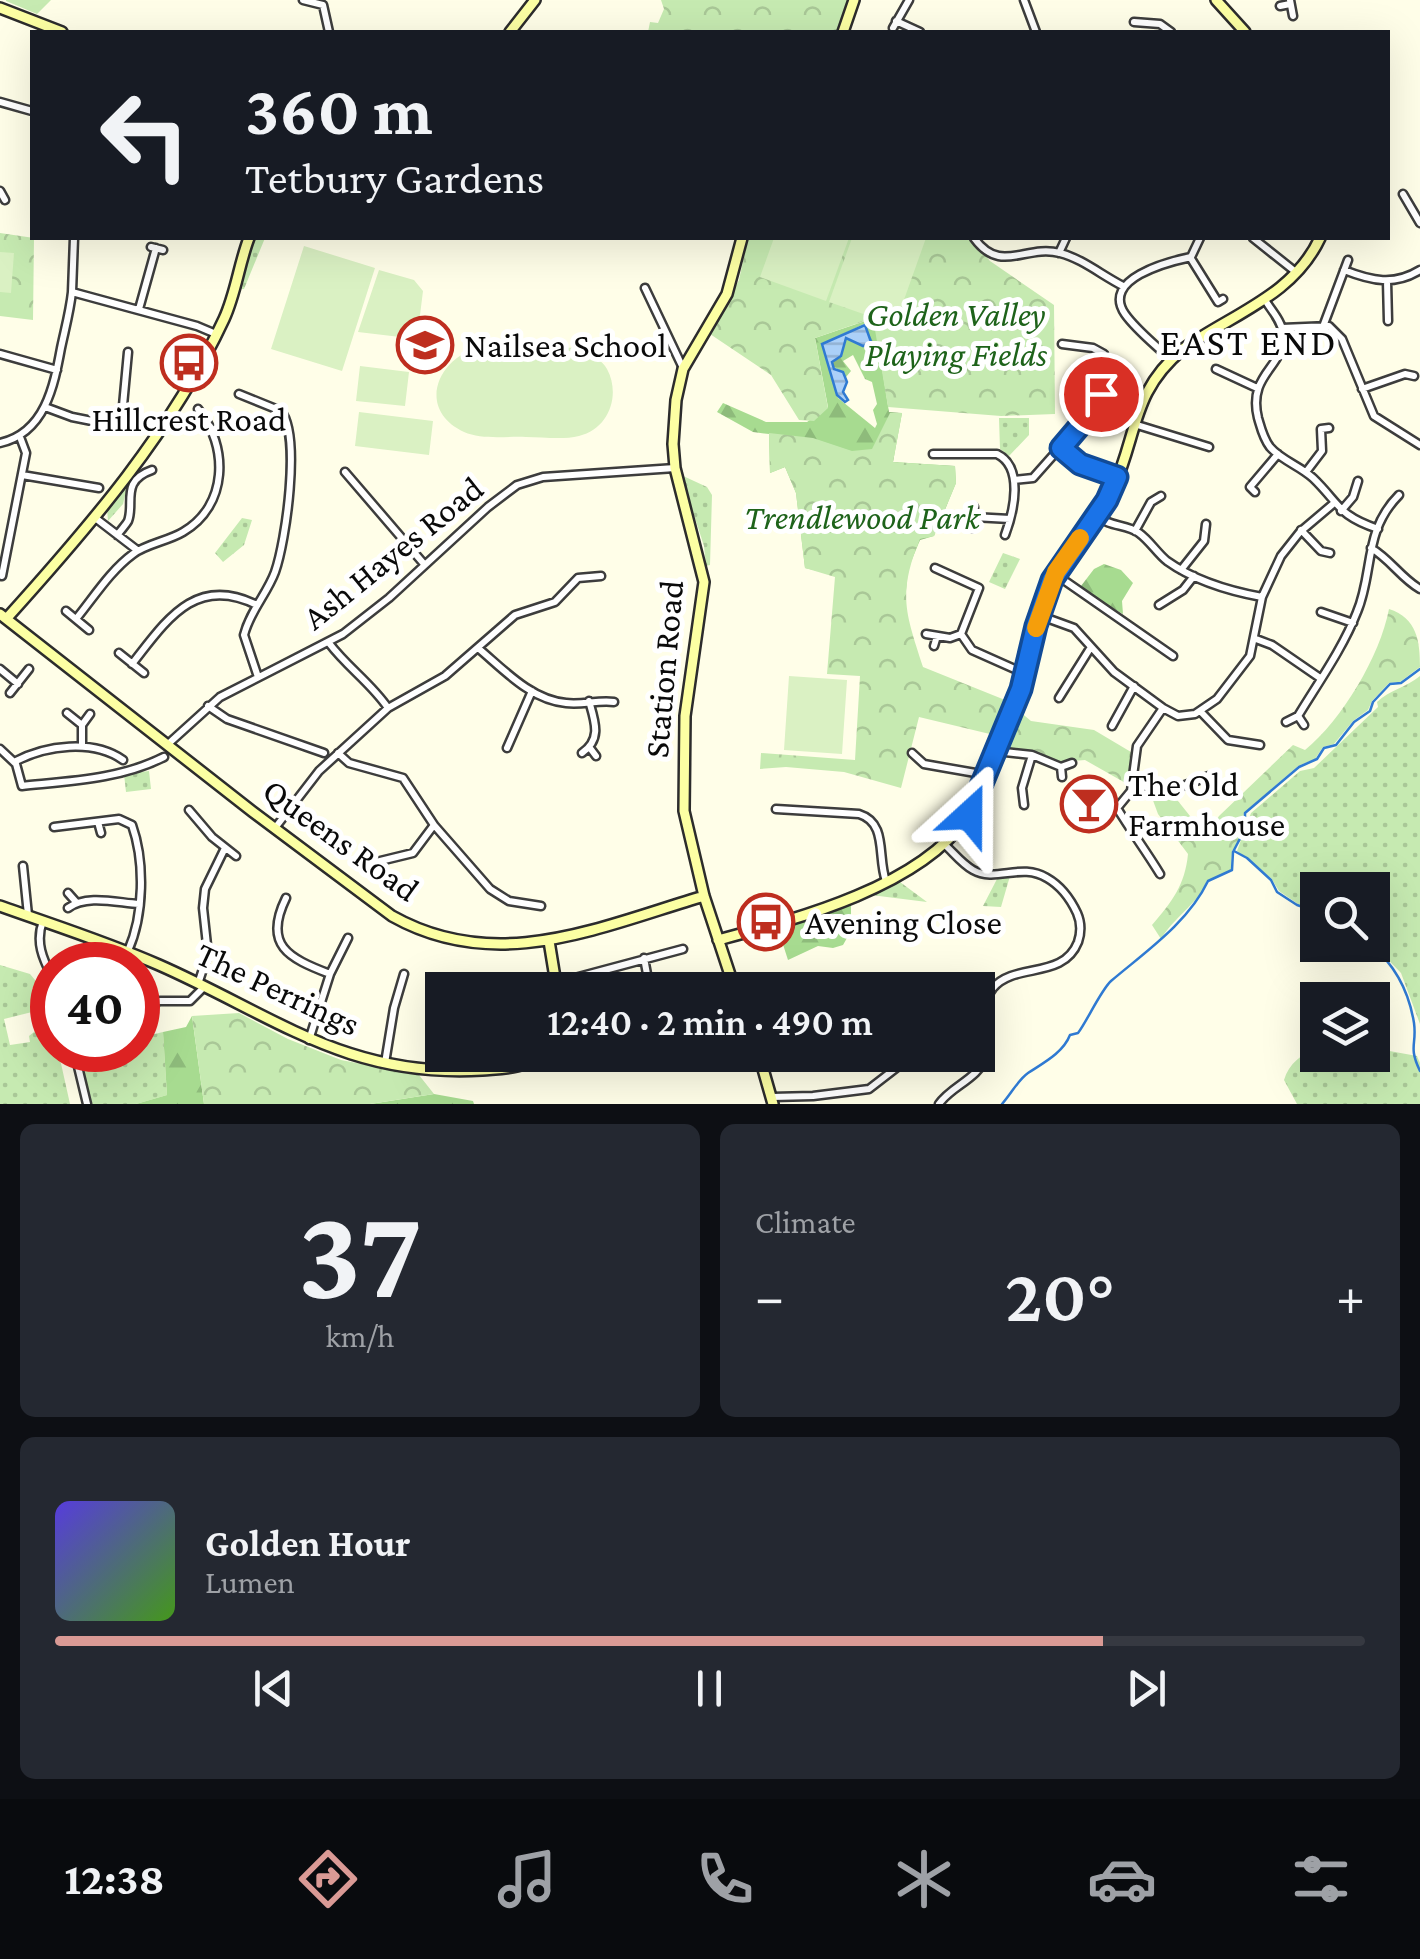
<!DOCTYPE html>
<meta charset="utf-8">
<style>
:root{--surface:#171b24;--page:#242831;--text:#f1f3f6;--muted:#9ea1a6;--line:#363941;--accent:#da9a95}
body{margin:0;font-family:"Crimson Pro",serif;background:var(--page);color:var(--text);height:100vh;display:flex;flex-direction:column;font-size:38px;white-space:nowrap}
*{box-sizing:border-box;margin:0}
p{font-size:32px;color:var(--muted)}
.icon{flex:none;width:55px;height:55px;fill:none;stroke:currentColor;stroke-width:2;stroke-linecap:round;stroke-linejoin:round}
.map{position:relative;height:1104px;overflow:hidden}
.panel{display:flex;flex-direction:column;gap:20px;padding:20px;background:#0d0f14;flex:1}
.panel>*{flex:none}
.top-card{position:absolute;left:30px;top:30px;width:1360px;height:210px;border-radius:0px;box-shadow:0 10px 40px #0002;background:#171b24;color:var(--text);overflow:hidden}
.tools{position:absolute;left:1300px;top:872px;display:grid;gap:20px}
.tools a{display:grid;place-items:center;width:90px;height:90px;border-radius:0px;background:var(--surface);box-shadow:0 10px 40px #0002;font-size:50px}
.speed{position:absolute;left:30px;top:942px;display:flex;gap:20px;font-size:50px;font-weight:700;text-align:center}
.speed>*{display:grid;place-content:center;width:130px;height:130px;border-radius:50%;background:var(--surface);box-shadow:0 10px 40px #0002;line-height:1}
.speed .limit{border:15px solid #d22;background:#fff;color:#111}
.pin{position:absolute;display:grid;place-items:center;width:85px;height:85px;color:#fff;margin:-42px;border:5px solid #fff;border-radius:50%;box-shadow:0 2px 10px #0007}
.me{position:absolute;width:110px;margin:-55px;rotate:24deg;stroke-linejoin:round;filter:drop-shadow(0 0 8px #0008)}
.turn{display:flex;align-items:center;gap:35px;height:210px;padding:0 50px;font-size:45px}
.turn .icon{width:130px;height:130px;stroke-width:2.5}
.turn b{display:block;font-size:70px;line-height:85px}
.big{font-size:75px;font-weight:600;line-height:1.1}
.panel .card{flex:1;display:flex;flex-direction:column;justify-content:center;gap:15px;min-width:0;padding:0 35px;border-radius:15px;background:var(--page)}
.panel .dial{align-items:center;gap:0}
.dial b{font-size:130px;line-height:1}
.song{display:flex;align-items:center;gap:30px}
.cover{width:120px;height:120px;border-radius:15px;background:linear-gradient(135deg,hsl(250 70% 55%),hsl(100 70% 35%))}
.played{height:10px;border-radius:5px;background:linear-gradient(90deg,var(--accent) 80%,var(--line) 80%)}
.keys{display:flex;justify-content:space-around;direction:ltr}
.heat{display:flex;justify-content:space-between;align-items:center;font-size:55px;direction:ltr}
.panel .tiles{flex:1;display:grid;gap:20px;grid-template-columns:1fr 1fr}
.card:last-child{grid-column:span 2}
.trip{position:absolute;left:425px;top:972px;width:570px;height:100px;border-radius:0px;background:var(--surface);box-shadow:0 10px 40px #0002;font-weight:600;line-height:100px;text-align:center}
.tabs{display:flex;height:160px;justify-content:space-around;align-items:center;background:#090b0e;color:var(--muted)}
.tabs .icon{width:70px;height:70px}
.tabs .on{color:var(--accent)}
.tabs b{font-size:45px;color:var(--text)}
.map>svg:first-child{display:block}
</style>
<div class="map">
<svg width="1420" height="1104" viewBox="0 0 1420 1104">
<defs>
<pattern id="grass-dots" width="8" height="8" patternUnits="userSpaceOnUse" patternTransform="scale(2.5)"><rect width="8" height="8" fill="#c6eab1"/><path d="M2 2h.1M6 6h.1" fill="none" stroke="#a9c797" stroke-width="1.8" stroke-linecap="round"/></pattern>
<pattern id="forest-firs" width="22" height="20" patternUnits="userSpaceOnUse" patternTransform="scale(2.5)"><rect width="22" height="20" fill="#a7db90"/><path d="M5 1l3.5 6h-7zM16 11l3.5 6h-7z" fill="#8ebb7b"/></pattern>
<pattern id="park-crowns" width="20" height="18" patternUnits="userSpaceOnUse" patternTransform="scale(2.5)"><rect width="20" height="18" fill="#c6eab1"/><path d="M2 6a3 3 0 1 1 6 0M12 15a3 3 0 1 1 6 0" fill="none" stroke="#a9c797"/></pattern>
<pattern id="water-rules" width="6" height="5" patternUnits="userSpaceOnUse" patternTransform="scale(2.5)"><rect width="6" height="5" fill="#abd0f8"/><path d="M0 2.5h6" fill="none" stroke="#92b1d3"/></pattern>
</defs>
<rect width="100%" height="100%" fill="#fffee8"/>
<!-- grass -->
<path fill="url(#grass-dots)" d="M253 238H265L244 289H241Z
M176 412V421L127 487 123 504 108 521 107 509Z
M999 418H1029V435L1009 456 1000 449Z
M681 475 707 487 712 495 710 565 706 566 704 546Z
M242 518 252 520 244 545 223 562 215 553Z
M1003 553 1020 559 1005 589 989 582Z
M1420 676V1024L1401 973 1373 944 1372 890H1318L1317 911 1298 904 1279 891 1271 878 1237 851 1251 813 1300 771 1314 768 1378 707 1377 702C1389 690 1407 687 1420 676Z
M149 771 151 789 126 792 124 774Z
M1010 876 1001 907 983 906 997 879Z
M900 882 927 902 871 895Z
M0 965 30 974 40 986 32 988 40 1010 4 1019 10 1045 30 1042 29 1036 39 1028 51 1025 52 1050H58L70 1104H0Z
M163 1032 167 1095 136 1104H90L79 1051 138 1050V1038Z
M1317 1048 1318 1055H1372L1373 1048 1417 1056 1420 1063V1104H1297L1284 1080C1289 1063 1302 1054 1317 1048Z"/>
<!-- forest -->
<path fill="url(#forest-firs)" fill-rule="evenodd" d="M874 318 889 412 902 413 893 462 955 466 956 483 934 536 920 540 908 569 906 591 805 568 796 493 785 467 770 473 769 434 753 432 717 412 723 403 766 422H807L828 407 815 338ZM864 324 871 340 867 345 846 338 841 356 834 360 832 366 843 372 846 377 851 371 843 361 853 355 865 379 872 382 877 404 873 410 877 424 875 428 838 398 822 344Z
M1104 564 1121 570 1133 583 1122 601 1123 614 1093 597 1081 586 1094 569Z
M851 903V931L843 945 833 948 818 946 788 960 778 929Z
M192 1016 204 1104H136L167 1095 163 1032 186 1027Z
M434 1094 473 1101 474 1104H370Z"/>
<!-- park -->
<path fill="url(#park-crowns)" d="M51 0 37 14 6 1V0Z
M661 0H848L836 32H648L650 22 658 23 664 9Z
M0 233 34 238 33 320 0 316Z
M748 238H971L990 261 1054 305 1055 414 1001 416 888 407 873 318 815 338 828 408 814 421 799 420 771 375 710 334 739 280Z
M890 413H902L893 462 955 466 956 483 934 536 920 539C897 594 906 614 923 667L1010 702 994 735 919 717 901 788 844 772 786 767 760 769 761 753 855 760 860 676 827 674 835 577 805 568 796 493 785 467 770 473 769 433 813 438 852 451 872 449Z
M1389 609C1417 618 1420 641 1420 667L1400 682 1389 683 1372 701 1368 710 1353 721 1334 744 1323 747 1315 759 1298 766 1244 813 1241 840 1232 851 1231 870 1207 881C1197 905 1174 917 1161 939L1152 925C1172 902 1185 885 1188 854L1158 814 1151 795H1133L1134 787 1170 791 1206 836 1219 816 1293 745 1305 750C1342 720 1380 656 1389 609Z
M1019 711 1031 721 1094 730 1131 752 1129 785 1085 760 1061 762 1042 754 1008 751 1003 743Z
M239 1013 288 1039 341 1060 419 1075 434 1094 370 1104H204L192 1016Z"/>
<!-- pitch -->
<path fill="#daf1c3" d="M774 238H849L826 301 760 277Z
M852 238H926L895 325 829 302Z
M304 246 375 268 342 371 271 349Z
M0 252 14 253 11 293 0 292Z
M379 270 414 280 423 291 417 339 358 332Z
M484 346 586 348C592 356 602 360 607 369 621 395 609 429 579 436 563 440 543 437 526 437 507 436 482 440 464 432 416 410 436 356 484 346Z
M360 366 409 372 405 406 356 401Z
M359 412 433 421 429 455 355 446Z
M789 676 847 680 842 754 784 750Z"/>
<!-- water -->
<path fill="url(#water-rules)" stroke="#2f7ad2" stroke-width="2.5" d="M865 325 871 342 863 346 846 338 841 356 832 362 834 369 843 372 847 382 843 392 848 400 845 402 837 395 822 344Z"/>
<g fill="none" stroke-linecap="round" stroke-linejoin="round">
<!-- stream -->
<path stroke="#2f7ad2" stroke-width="2.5" d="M1234 851 1247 858 1271 880 1277 892 1297 905 1318 912
M1371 945C1395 965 1409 992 1414 1023 1417 1045 1408 1046 1420 1071
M1002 1104C1011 1094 1018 1080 1028 1073 1043 1063 1063 1053 1070 1035L1078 1033C1086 1023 1101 990 1111 981 1145 952 1188 923 1208 881L1232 870 1233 852 1245 829V813L1299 767 1317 759 1324 748 1336 745 1354 722 1370 711 1373 702 1390 684 1401 683 1420 669"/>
<!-- street casing -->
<g stroke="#3d3d3d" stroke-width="11">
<path id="street" d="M303 0 323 5 329 32
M1024 0 1036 32
M1290 0 1293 16
M1280 6 1290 4
M896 21 920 32
M1134 22 1160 24 1171 32
M893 28 909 0
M0 102 32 111
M0 191 5 200
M1403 194 1420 223
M74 238 72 292 197 326 216 334
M974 238C1001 275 1025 244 1060 253 1081 258 1103 276 1123 286
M1253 238 1297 273
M151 247 163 250
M1059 253 1066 238
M1190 257 1218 302 1223 299
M1344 270C1372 281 1394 286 1420 270
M1387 281 1388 321
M645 288 683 368
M1265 300C1271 310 1282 321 1283 334 1286 367 1247 373 1258 418 1261 428 1263 438 1270 447 1281 460 1300 466 1313 478 1340 504 1337 515 1378 529
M139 309 156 248
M1324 324 1348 260
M1282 328 1329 326 1342 339 1374 416 1420 445
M0 354 57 370
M1171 360C1156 345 1137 331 1125 314 1101 279 1167 262 1191 257L1200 238
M1216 369 1257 388
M1362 389 1405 374 1414 376
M239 394 281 411C301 435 286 541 275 572 267 594 250 611 244 635L258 677
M45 407 72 417 137 430
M1134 424 1209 447
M121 427 128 352
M0 443C45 433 54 386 61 348 65 329 70 311 72 292
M1061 448 1080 464 1117 477
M933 454H997C1024 467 1014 511 1005 535
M345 472 424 564
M1306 472 1322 451 1321 429 1329 428
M22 475 99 488
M1014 480 1033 478 1097 406 1101 394 1104 354 1093 348 1062 344
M1255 492 1250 487 1278 454
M1341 511 1353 497 1358 481
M1097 516C1110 527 1126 524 1139 533 1150 541 1157 553 1167 561 1195 581 1229 591 1262 597
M94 517 137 550
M973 517 974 507
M972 528 973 517 1010 519
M1301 530 1321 551 1330 553
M1135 531 1151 502 1161 496
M117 535C119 533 127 523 128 521 135 503 120 481 152 470
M1371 548C1390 559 1401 578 1420 589
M935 568 979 588 961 634 972 650 1026 674
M1181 570 1204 541 1206 524
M1055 574 1173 656
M2 576 26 453 20 437
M1159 605 1183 590 1194 576
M66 611 89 630
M1321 612 1353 623
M1041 616 1074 628 1114 672 1163 708 1178 716 1195 714 1217 699 1250 656 1262 597 1281 556 1300 532 1333 504
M76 619C94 597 110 571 133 554 146 544 168 541 183 532 228 506 229 446 198 409
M926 634 950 638 961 634
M1256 639 1272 645 1320 678
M329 643C347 667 371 683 388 708
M934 646 937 636
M478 648C503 669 531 700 566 703 582 705 598 700 614 702
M119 653 144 673
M132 664C166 621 195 574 257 605
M0 669 18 684
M10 693 29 669
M1059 698 1091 647
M208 706 227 719 324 753
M1201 712 1228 740 1260 745
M67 713 82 725V746
M1298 716C1318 683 1343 648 1357 612 1374 572 1363 531 1399 495
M1286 722 1298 716 1304 725
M82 725 90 714
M1112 726 1134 686
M167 745 220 697 343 634 389 598 488 507 517 485 543 477 675 468
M507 748 532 691
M590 748 596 756
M0 749 16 764 22 786C70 781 121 779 164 757
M996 751 1032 755 1022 788 1024 805
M338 753 349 763 403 778 434 825 490 889 509 901 541 906
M582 753C602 739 595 722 589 701
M912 753 924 764 987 775
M1032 755 1061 767 1072 763
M14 762C46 745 93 739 123 760
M1061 767 1062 777
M1133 786 1175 789 1209 776
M776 809 859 814C888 823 877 857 886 881
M189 810 212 837 236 856
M98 822 101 833
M54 827 119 819 132 825C145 862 144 915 128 951
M275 828 319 771 388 708 445 676 515 615 555 602 578 578 601 576
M372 863 413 853 434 825
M23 866 28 915
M1160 874C1146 851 1131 831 1117 808L1131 791 1137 746 1163 708
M68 893 76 902
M286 898C263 945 288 958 330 974
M68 908C87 894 118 903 139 904
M43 921C35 942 43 959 52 977
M644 958 650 990
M556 983 683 949
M198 984 208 954 203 908 205 889 225 848
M466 988H494
M977 990 986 979
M138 1008 160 1001H190L204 987
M309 1040 330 974 348 938
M74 1050 87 1104
M457 1055V1070
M385 1063 394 1008 404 974
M772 1097 813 1096 869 1089 913 1055
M939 1104C951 1086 979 1079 986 1056 994 1034 977 1008 993 988 1015 962 1063 980 1078 942 1081 933 1081 922 1077 913 1070 898 1061 886 1047 878 1021 862 996 883 973 870 962 864 953 852 944 844"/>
</g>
<!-- secondary casing -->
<g stroke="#2c2c2c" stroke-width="14">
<path id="secondary" d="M1216 0 1245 32
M0 8 62 32
M510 32 535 0
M843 32 854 0
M0 614 253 812 392 916C497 975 599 927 704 896
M7 618C89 527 172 431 224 319 236 293 239 264 249 238
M0 906C53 925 107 942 159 965 275 1016 346 1078 482 1070 504 1068 523 1069 540 1055
M718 940C796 919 917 888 966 819 982 797 990 768 999 743 1006 724 1016 706 1022 687 1033 655 1036 622 1048 591 1063 553 1095 526 1113 489 1138 434 1131 392 1183 349 1232 314 1293 296 1320 238
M549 941 557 990
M735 990 704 896 684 811 685 716 704 582 675 468 673 444 676 400 683 369 727 294 742 238
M759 1055 773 1104"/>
</g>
<!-- street -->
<use href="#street" stroke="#fff" stroke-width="6"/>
<!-- secondary -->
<use href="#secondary" stroke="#fcffa3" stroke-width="9"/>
</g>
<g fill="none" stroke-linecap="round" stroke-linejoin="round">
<!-- route casing -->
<g stroke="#114b97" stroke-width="25">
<path id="route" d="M969 815 1021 689 1036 626 1052 580 1107 500 1117 477 1080 464 1061 448 1095 408 1101 394"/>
</g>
<!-- route -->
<use href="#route" stroke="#1a73e8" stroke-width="18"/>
<!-- slow -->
<path stroke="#f59e0b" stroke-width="18" d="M1036 628 1056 572 1080 538"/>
</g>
<!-- icons -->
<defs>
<g id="school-ring" transform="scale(2.875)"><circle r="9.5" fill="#fff" stroke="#be2e1f" stroke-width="1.5"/><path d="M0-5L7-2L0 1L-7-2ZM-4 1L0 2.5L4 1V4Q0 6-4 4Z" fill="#be2e1f"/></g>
<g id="bus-ring" transform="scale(2.875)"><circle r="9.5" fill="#fff" stroke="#be2e1f" stroke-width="1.5"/><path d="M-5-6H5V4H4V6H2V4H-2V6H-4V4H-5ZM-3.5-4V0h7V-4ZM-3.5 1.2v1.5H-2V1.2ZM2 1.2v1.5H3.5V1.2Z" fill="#be2e1f"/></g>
<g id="bar-ring" transform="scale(2.875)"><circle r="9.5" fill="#fff" stroke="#be2e1f" stroke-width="1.5"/><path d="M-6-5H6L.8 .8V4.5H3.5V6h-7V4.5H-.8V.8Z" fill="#be2e1f"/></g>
</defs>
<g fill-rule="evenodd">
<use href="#school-ring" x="425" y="345"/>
<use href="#bus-ring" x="189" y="363"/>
<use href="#bar-ring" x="1089" y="804"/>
<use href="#bus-ring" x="766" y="922"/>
</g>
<g text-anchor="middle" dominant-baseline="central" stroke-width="10" stroke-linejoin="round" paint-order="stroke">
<!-- park labels -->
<g font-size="35" font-style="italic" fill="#1e631a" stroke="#fff">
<text x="956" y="314">Golden Valley<tspan x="956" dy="40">Playing Fields</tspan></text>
<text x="862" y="517">Trendlewood Park</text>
</g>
<!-- poi labels -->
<g font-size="35" fill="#0a0a0a" stroke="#fff" text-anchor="start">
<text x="464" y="345">Nailsea School</text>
<text x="189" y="419" text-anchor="middle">Hillcrest Road</text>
<text x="1128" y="784">The Old<tspan x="1128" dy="40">Farmhouse</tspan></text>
<text x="805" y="922">Avening Close</text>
</g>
<!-- street labels -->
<g font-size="35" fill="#0a0a0a" stroke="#fff">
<text transform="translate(393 553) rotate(-39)">Ash Hayes Road</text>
<text transform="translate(664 669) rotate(-85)">Station Road</text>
<text transform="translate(341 840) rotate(36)">Queens Road</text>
<text transform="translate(278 989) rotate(25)">The Perrings</text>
</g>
<!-- neighbourhood labels -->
<g font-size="38" letter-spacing="2.5" fill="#0a0a0a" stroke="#fff">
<text x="1249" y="342">EAST END</text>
</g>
</g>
</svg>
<div class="tools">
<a><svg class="icon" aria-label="search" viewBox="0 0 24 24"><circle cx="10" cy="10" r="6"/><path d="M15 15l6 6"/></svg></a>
<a><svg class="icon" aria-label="layers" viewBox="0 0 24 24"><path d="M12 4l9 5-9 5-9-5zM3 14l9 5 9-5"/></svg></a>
</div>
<div class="speed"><div class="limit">40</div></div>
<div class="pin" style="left:1101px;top:394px;background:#d93025"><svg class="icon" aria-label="arrive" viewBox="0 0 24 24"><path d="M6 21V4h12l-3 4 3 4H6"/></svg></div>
<svg class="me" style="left:969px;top:815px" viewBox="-20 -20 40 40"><path d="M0-17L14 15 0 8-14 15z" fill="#1a73e8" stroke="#fff" stroke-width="4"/></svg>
<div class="trip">12:40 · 2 min · 490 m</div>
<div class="top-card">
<div class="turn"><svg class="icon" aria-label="left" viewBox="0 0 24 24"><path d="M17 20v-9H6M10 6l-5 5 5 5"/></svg><div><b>360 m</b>Tetbury Gardens</div></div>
</div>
</div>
<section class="panel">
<div class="tiles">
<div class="card dial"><b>37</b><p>km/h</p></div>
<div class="card"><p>Climate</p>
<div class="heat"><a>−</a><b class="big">20°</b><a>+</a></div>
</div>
<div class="card">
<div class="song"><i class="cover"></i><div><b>Golden Hour</b><p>Lumen</p></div></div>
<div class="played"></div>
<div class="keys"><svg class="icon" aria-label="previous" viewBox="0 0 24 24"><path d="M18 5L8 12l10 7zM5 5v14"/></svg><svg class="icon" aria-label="pause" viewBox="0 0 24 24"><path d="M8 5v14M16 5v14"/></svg><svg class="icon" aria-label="next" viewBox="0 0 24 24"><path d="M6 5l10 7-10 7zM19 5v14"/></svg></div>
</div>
</div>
</section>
<nav class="tabs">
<b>12:38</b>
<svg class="icon on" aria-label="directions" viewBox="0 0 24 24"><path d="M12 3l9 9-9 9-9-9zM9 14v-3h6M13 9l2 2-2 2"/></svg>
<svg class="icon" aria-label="music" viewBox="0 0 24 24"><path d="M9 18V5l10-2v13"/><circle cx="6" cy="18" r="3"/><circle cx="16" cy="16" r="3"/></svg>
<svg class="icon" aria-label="phone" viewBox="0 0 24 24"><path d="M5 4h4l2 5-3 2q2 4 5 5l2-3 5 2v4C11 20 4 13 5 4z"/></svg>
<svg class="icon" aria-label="climate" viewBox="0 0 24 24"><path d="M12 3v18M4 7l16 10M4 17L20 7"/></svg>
<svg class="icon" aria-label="car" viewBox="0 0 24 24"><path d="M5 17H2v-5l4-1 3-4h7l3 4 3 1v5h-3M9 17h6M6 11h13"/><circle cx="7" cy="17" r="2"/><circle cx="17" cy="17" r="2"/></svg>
<svg class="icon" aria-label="filters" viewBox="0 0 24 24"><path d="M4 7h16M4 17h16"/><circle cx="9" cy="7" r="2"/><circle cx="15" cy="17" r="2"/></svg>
</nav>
